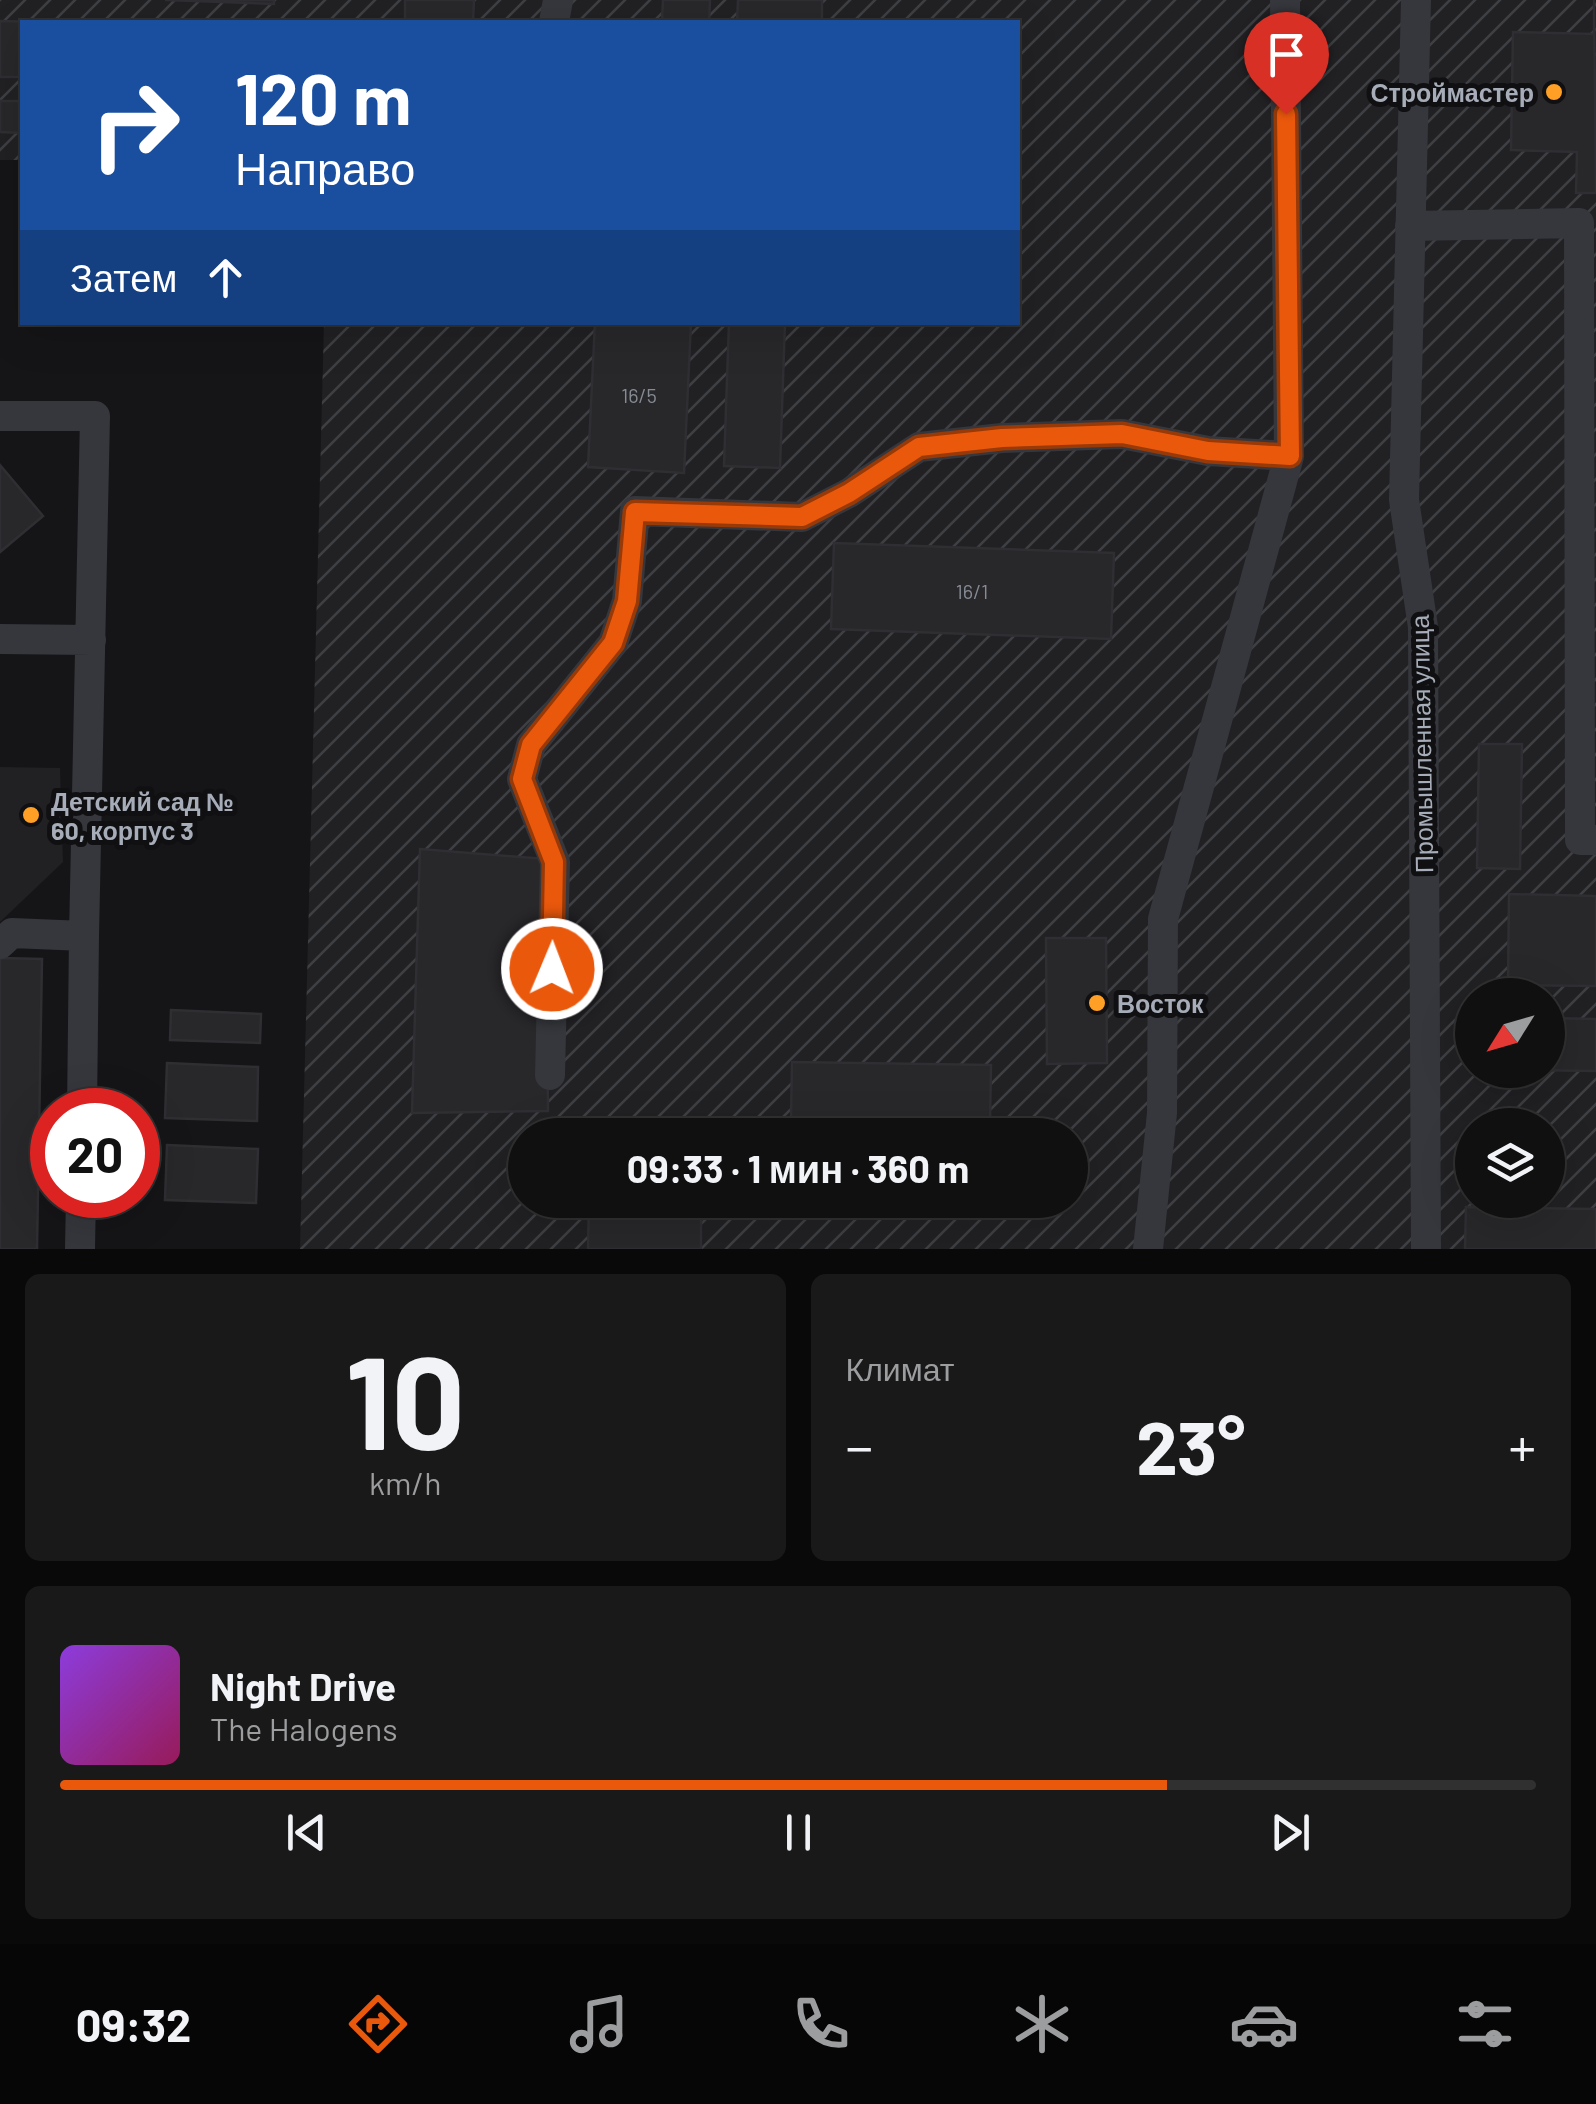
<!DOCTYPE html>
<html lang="ru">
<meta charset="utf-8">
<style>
:root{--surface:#101011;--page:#19191a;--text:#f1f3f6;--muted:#9c9d9f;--line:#303031;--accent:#ea580c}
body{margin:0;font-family:Barlow,sans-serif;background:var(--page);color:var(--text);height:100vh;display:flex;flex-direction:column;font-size:38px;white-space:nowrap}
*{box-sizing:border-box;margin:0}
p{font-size:32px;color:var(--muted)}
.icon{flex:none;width:55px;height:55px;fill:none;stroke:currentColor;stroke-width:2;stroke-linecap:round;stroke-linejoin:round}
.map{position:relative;height:1249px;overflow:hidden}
.sheet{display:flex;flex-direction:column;gap:25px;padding:25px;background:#090909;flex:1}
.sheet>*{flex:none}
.banner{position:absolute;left:20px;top:20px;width:1000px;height:305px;border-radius:0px;box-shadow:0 10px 40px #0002,0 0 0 2px var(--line);background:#1a4fa0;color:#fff;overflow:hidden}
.needle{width:65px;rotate:233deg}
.controls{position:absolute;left:1455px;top:978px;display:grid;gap:20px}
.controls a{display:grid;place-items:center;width:110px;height:110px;border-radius:50%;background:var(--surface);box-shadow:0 10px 40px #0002,0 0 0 2px var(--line);font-size:50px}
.speed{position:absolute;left:30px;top:1088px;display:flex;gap:20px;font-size:50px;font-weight:700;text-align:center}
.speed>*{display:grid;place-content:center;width:130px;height:130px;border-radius:50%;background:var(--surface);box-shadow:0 10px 40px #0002,0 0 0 2px var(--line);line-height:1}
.speed .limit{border:15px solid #d22;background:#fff;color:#111}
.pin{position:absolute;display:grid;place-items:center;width:85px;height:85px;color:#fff;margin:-102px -42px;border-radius:50% 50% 50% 0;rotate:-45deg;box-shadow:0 0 10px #0007}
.pin .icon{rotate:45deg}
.me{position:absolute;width:110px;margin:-55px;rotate:1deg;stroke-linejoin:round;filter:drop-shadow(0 0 8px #0008)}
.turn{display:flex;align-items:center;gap:35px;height:210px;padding:0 50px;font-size:45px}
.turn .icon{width:130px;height:130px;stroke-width:2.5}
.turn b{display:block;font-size:70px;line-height:85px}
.then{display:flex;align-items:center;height:95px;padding:0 50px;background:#0003;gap:20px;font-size:38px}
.big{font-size:75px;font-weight:700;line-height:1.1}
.sheet .card{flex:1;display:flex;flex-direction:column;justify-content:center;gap:15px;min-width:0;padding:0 35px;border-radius:15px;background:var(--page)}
.sheet .dial{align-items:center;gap:0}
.dial b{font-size:130px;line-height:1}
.song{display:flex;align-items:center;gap:30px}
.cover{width:120px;height:120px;border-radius:15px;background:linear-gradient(135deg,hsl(270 70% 55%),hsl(330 70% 35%))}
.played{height:10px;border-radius:5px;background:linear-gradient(90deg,var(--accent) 75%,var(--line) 75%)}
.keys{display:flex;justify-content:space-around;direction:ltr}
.heat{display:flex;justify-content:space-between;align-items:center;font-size:55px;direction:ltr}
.sheet .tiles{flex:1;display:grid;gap:25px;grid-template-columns:1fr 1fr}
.card:last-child{grid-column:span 2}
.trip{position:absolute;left:508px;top:1118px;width:580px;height:100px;border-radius:50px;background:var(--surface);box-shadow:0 10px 40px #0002,0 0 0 2px var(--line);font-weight:700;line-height:100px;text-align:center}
.dock{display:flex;height:160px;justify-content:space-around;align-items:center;background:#060607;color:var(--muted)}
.dock .icon{width:70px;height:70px}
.dock .on{color:var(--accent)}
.dock b{font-size:45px;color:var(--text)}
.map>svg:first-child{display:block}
</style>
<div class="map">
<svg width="1596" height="1249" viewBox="0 0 1596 1249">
<defs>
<pattern id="industrial-furrows" width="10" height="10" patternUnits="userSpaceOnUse" patternTransform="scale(2.5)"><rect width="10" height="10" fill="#212124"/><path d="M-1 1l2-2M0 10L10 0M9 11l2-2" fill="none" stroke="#3e3f42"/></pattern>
</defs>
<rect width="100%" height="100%" fill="#151517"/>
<!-- built -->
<path fill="#212124" d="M0 767 60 768 63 862 0 922Z"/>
<!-- industrial -->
<path fill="url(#industrial-furrows)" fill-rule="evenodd" d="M0 0H1596V1249H300L324 323 1018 322V22H22V160H0ZM1472 995H1548V1070H1472ZM1472 1125H1548V1200H1472ZM525 1135H1070V1200H525Z"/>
<!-- building -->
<path fill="#28282b" stroke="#2f2f33" stroke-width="2.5" d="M165 0H274V4Z
M405 0H474L473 22H405Z
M663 0H710L709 22H662Z
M738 0H822V22H737Z
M1594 0 1596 193H1576L1577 152 1511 150 1513 32 1594 34Z
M0 21 38 22H22V77H0Z
M0 101H22V133L0 132Z
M595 322H691L684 473 588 467Z
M729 322H785L780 468 724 466Z
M0 465 43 516 0 552Z
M834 543 1114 553 1111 639 831 629Z
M1479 744H1522L1520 869 1477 868Z
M420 849 545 859 548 1111 412 1113Z
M1509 894 1596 896V986L1508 985Z
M1046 938H1106L1107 1063 1047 1064Z
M0 958 42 959 37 1249H0Z
M171 1010 261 1014 260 1043 170 1040Z
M1548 1018 1596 1019V1071L1522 1070H1548Z
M792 1062 991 1065 990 1123 791 1120Z
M167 1063 258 1067 257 1121 165 1118Z
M167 1145 258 1149 256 1203 165 1200Z
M589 1200H701V1249H588Z
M1466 1207 1596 1209V1249H1465Z"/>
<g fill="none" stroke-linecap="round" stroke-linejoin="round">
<!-- minor -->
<path stroke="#35373c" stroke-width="30" d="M1416 0 1404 500 1423 627 1426 1249
M554 22 558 0
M1410 226 1579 223 1580 840H1596
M0 416H95L84 936
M0 639 91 640
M0 944 12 933 84 936 82 1110
M550 1075 555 862 522 779 531 745 613 643 627 601 635 511 802 517 849 493 919 447 1002 438 1122 434 1208 451 1289 456
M80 1249 81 1195
M1148 1249 1162 1113 1163 919 1289 456 1285 0"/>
</g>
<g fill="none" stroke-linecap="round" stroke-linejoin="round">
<!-- route casing -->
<g stroke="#983908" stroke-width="25">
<path id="route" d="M552 969 554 862 522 779 531 745 613 643 627 601 635 512 802 517 849 493 919 447 1002 438 1122 434 1208 451 1290 456 1286 114"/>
</g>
<!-- route -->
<use href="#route" stroke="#ea580c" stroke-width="18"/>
</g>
<!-- markers -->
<g fill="#ff9f25" stroke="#101012" stroke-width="4">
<circle cx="1554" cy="92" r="10"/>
<circle cx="31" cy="815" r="10"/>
<circle cx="1097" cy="1003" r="10"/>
</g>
<g text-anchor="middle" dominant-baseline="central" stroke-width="10" stroke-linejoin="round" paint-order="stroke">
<!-- number labels -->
<g font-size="20" fill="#868b94">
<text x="639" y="395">16/5</text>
<text x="972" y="591">16/1</text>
</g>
<!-- poi labels -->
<g font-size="25" font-weight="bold" fill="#a6adb8" stroke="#101012" text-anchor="start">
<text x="1534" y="92" text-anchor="end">Строймастер</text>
<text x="51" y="801">Детский сад №<tspan x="51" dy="29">60, корпус 3</tspan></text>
<text x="1117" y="1003">Восток</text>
</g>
<!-- street labels -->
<g font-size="25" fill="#a6adb8" stroke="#101012">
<text transform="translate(1421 744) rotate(-91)">Промышленная улица</text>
</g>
</g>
</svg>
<div class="controls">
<a><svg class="needle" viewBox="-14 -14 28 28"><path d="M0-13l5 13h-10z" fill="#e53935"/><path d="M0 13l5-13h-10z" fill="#9c9d9f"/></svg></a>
<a><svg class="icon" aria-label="layers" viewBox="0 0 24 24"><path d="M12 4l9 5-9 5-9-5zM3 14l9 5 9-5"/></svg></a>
</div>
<div class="speed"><div class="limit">20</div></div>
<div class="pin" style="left:1286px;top:114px;background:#d93025"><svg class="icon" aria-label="arrive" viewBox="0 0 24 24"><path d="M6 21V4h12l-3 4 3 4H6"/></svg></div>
<svg class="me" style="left:552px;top:969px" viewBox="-20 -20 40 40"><circle r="17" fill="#ea580c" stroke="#fff" stroke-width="3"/><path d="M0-11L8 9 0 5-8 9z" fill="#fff"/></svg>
<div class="trip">09:33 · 1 мин · 360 m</div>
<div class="banner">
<div class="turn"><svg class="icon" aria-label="right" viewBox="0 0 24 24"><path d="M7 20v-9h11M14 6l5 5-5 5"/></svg><div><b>120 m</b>Направо</div></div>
<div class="then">Затем<svg class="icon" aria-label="ahead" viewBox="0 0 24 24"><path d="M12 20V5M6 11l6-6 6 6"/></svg></div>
</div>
</div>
<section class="sheet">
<div class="tiles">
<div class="card dial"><b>10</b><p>km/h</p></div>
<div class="card"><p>Климат</p>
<div class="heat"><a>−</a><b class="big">23°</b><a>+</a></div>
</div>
<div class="card">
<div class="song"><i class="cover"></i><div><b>Night Drive</b><p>The Halogens</p></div></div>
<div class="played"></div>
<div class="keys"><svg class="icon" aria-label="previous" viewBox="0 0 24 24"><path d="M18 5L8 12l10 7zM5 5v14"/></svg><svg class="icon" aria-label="pause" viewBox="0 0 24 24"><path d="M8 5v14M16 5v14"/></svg><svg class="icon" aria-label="next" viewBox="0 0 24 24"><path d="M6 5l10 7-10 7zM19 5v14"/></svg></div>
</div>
</div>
</section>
<nav class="dock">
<b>09:32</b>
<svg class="icon on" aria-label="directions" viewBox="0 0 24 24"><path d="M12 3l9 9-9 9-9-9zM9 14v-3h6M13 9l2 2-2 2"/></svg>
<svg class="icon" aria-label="music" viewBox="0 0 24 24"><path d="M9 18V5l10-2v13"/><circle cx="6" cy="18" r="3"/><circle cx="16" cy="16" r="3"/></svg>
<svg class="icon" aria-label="phone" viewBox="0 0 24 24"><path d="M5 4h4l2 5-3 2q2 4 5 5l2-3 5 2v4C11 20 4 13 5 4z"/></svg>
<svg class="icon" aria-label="climate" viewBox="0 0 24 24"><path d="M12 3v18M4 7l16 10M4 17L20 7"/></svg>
<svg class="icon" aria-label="car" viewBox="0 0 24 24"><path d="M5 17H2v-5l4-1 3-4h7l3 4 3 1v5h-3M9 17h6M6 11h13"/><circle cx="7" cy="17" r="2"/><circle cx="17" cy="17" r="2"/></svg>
<svg class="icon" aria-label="filters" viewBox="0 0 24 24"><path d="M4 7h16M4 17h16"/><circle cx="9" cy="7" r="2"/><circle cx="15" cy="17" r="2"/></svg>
</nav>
